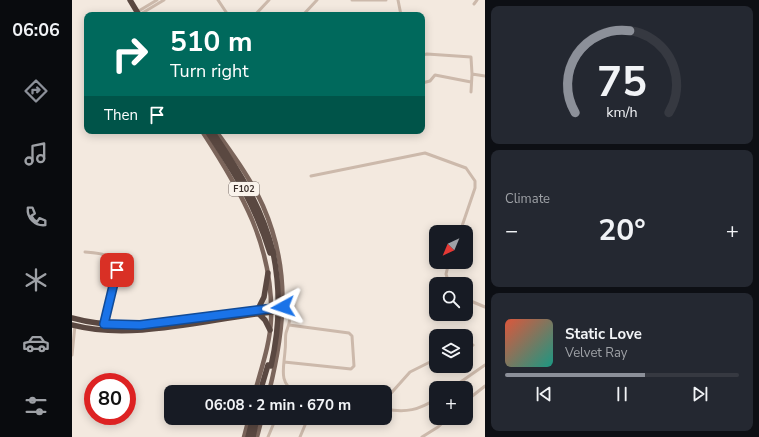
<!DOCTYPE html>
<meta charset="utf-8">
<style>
:root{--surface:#171b24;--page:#242831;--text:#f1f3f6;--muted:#9ea1a6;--line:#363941;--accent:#8c9099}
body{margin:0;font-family:"Nunito Sans",sans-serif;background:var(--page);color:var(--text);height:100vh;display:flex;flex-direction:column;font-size:15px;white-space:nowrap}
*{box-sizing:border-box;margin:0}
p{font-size:13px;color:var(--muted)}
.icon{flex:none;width:22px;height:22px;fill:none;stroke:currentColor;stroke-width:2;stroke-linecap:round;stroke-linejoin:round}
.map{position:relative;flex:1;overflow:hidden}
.sheet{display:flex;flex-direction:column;gap:6px;padding:6px;background:#0d0f14;width:274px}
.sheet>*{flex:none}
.guide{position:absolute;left:12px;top:12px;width:341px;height:122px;border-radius:8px;box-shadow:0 2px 10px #0003;background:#00695c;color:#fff;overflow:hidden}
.needle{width:26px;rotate:224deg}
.buttons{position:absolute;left:357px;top:225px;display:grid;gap:8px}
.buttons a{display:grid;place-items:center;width:44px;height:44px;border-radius:8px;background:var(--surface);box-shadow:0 2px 10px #0003;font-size:20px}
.speed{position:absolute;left:12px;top:373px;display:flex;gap:8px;font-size:20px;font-weight:700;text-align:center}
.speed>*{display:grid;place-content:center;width:52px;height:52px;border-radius:50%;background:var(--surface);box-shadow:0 2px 10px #0003;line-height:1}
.speed .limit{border:6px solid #d22;background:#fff;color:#111}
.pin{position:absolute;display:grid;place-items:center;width:34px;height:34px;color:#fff;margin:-17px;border-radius:8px;box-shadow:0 2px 6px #0006}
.me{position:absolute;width:44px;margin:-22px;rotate:265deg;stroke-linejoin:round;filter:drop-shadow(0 0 3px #0008)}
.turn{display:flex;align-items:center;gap:14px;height:84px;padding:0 20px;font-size:18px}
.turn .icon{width:52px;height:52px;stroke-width:2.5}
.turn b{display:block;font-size:28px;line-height:34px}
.then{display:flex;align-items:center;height:38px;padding:0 20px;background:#0003;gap:8px;font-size:15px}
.big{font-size:30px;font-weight:700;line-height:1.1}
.sheet .card{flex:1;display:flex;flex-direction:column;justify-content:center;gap:6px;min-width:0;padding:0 14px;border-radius:8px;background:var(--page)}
.sheet .dial{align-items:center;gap:0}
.dial svg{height:104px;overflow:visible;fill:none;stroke:var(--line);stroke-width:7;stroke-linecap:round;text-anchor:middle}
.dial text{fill:var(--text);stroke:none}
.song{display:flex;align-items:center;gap:12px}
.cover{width:48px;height:48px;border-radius:6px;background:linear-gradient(135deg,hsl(10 70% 55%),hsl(170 70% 35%))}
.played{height:4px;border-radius:2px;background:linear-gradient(90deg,var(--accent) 60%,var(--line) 60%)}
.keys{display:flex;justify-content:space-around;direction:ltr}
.heat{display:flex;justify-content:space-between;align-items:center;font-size:22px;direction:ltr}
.trip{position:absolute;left:92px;top:385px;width:228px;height:40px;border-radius:8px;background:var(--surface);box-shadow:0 2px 10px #0003;font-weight:700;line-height:40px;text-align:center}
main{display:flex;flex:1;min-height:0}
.menu{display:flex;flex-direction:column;width:72px;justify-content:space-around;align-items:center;background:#090b0e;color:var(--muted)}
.menu .icon{width:28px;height:28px}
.menu .active{color:var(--accent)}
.menu b{font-size:18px;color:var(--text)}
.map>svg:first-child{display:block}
</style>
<main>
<nav class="menu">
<b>06:06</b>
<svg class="icon active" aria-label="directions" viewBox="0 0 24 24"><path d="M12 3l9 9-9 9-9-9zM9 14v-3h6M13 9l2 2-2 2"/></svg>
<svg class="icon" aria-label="music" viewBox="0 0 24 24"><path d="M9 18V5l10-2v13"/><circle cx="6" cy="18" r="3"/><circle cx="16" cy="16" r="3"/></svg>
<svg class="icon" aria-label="phone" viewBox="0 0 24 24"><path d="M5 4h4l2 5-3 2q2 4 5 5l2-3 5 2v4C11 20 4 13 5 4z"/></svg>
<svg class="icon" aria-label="climate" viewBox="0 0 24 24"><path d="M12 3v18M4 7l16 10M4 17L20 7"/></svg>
<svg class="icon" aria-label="car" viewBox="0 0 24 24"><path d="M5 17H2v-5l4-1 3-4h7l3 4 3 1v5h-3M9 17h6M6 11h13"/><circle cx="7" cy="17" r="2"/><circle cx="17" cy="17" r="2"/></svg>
<svg class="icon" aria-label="filters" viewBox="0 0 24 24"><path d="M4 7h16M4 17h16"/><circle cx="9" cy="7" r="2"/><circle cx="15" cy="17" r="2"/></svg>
</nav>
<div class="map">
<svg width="413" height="437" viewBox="0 0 413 437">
<rect width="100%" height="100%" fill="#f3e9df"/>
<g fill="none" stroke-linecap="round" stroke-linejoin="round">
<!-- street -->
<path stroke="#ccb9ab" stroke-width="3" d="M146 0 156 15
M280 0H314
M326 0 329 15
M402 4 405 0
M65 12 85 0
M67 15 92 0
M183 15 197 0
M231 15 245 0
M350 55 355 54 399 57 400 74
M350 83 358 81 363 75 399 82
M399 92 400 74 413 76
M239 176 353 153 394 168 403 181V188L388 232
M13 252C25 253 40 253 45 266L32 324
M377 262 374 274 377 284
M394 299 413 307
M211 311 216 312C220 319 216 326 214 333 213 338 214 345 213 351 212 367 206 384 224 392
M394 348 401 345
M0 355 3 325
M212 362 279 369 282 366 280 336 277 333 217 325
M380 388 413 365
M313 400 338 372 364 359
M394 401 413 386
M313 409C334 413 347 410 364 399
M196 437 204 418
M228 437 236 418
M350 437 366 427 376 418"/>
<!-- primary -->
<path stroke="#7b655b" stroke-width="4.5" d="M130 131C169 191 202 246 199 320 198 344 189 369 183 392
M144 131C161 155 179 179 191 206 219 270 213 327 197 392
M172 437 177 418
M185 437 190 418"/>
<!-- highway -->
<path stroke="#5a4841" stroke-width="5.5" d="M58 0 67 15
M135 131C162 172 183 204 198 253
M140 131C166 170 190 206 201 252
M186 309 192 297 196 273
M186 313 193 320 198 330
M0 318C67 337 143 312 211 307
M0 325C65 342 144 316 211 311
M188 392 196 365
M176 437 181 418
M181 437 185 418"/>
<!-- highway-bridge -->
<path stroke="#5a4841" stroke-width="5.5" d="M199 366C208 327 209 291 201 252"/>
</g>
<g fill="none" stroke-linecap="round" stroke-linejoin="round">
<!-- route casing -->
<g stroke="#114b97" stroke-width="10">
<path id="route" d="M45 270 32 324 68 325 211 307"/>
</g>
<!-- route -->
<use href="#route" stroke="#1a73e8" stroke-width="7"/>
</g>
<g text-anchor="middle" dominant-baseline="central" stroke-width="3.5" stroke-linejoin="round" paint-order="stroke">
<!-- shield labels -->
<rect fill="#faf3ec" stroke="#736964" stroke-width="1" x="157" y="182" width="30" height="14" rx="3"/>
<g font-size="9" font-weight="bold" fill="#392e2a">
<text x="172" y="189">F102</text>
</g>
</g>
</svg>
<div class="buttons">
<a><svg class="needle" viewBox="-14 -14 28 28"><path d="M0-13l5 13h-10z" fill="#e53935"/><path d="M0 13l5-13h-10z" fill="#9ea1a6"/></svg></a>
<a><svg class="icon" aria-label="search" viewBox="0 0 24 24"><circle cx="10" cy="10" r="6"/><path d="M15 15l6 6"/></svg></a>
<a><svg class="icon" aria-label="layers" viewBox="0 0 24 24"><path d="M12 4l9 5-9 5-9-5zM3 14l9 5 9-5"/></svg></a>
<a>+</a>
</div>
<div class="speed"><div class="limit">80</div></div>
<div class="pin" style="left:45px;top:270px;background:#d93025"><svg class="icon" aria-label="arrive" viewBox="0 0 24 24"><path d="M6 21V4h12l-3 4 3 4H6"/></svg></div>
<svg class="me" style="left:211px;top:307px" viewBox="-20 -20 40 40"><path d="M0-17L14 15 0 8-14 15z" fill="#1a73e8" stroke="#fff" stroke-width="4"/></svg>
<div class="trip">06:08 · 2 min · 670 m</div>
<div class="guide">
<div class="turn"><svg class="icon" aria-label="right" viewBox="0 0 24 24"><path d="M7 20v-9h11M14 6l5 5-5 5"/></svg><div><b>510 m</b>Turn right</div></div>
<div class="then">Then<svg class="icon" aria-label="arrive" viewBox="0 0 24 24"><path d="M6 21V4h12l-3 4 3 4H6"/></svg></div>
</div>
</div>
<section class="sheet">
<div class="card dial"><svg viewBox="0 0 100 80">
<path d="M14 69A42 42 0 1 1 86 69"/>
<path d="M14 69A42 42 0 0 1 56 6" stroke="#8c9099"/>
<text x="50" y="56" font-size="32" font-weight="700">75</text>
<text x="50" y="72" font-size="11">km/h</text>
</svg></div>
<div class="card"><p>Climate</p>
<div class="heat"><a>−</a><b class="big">20°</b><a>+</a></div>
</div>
<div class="card">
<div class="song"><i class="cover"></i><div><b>Static Love</b><p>Velvet Ray</p></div></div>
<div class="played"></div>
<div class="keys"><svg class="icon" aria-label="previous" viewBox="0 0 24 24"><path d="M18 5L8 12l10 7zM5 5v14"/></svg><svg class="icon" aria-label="pause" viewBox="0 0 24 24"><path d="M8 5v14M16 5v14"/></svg><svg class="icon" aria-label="next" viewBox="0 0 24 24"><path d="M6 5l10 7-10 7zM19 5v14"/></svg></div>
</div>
</section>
</main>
